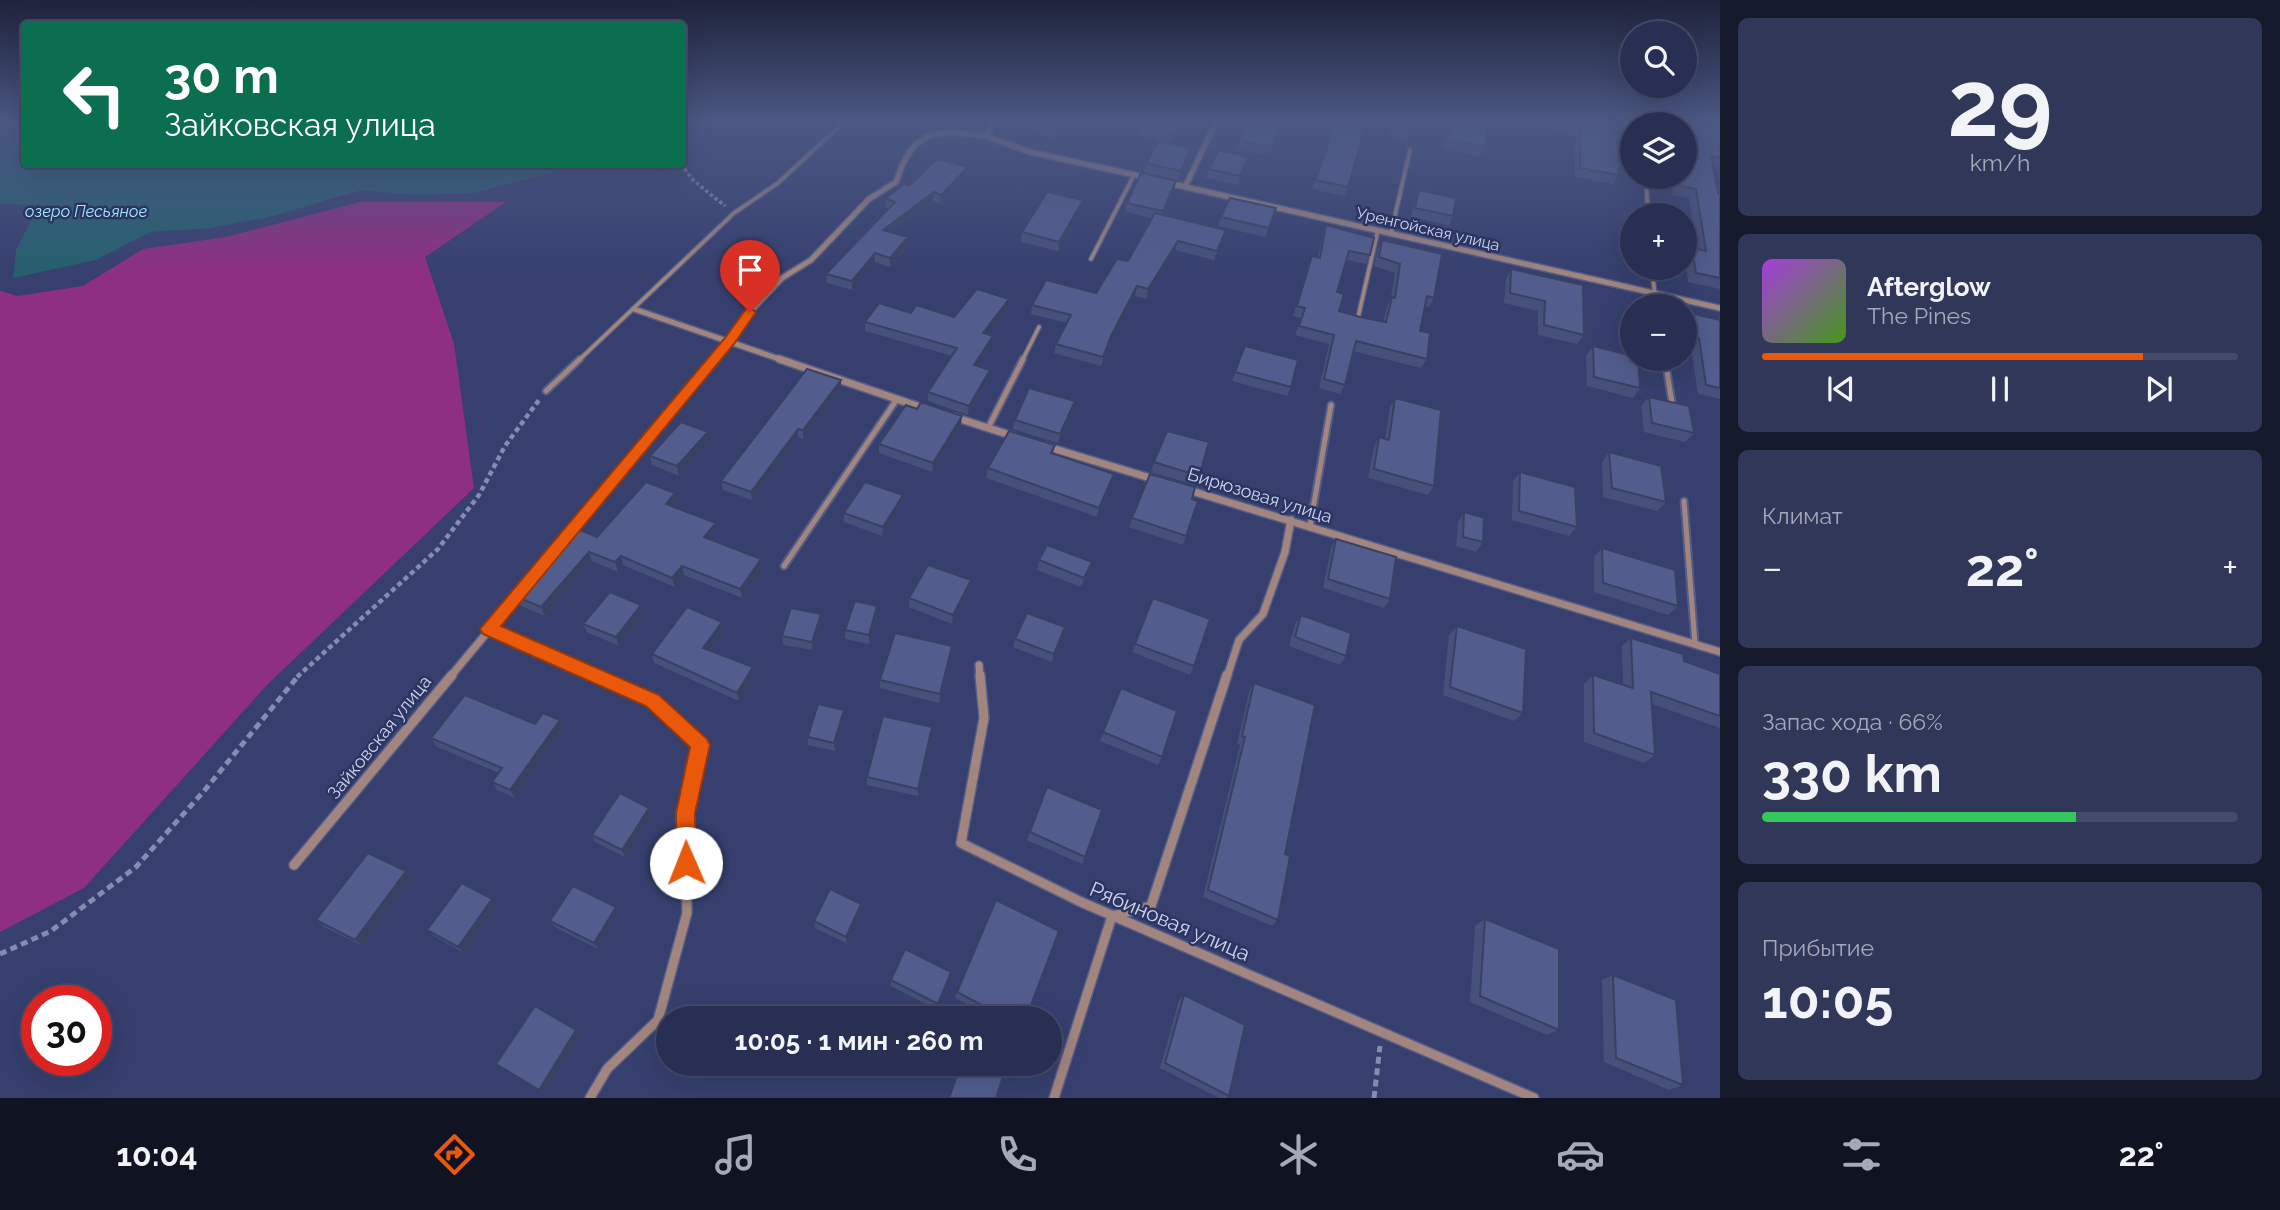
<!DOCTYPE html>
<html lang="ru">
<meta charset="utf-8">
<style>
:root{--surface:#282f52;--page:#303759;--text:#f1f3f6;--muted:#a5a9b8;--line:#444a69;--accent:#ea580c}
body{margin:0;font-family:Raleway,sans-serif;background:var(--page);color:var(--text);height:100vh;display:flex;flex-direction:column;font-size:26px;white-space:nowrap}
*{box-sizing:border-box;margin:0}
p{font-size:23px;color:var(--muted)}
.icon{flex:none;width:38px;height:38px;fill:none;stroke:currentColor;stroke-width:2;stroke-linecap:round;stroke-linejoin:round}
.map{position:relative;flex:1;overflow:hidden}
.panel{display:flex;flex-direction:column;gap:18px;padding:18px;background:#161a2d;width:560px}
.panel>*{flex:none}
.hud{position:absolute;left:21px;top:21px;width:665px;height:147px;border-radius:7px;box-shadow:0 7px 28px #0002,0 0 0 2px var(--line);background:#0b6e4f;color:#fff;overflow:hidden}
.fabs{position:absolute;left:1620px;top:21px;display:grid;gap:14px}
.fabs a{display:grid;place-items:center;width:77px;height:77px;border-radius:50%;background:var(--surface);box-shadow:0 7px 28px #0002,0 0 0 2px var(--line);font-size:35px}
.speed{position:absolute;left:21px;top:985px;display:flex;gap:14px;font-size:35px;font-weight:700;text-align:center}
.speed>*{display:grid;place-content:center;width:91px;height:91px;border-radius:50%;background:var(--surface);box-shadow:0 7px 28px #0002,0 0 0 2px var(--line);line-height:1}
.speed .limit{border:10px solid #d22;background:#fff;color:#111}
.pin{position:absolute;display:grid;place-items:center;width:60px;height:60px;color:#fff;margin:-72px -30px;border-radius:50% 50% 50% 0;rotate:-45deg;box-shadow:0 0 7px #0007}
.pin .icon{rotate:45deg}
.me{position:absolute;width:77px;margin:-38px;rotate:359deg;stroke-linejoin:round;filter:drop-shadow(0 0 5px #0008)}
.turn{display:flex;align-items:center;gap:24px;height:147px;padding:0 28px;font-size:32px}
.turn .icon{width:91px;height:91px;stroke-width:2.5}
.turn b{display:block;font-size:49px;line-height:60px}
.big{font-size:52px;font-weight:700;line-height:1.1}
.panel .card{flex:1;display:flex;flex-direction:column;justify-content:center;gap:10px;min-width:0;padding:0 24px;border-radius:10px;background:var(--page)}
.panel .dial{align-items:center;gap:0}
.dial b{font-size:91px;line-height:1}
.song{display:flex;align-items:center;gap:21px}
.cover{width:84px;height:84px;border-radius:10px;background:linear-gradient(135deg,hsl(280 70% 55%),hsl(100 70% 35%))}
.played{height:7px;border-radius:4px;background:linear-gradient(90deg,var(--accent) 80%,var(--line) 80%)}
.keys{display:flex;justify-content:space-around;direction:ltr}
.heat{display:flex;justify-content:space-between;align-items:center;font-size:38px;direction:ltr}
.charge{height:10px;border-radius:5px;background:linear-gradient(90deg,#34c759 66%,var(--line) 0)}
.trip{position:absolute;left:656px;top:1006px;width:406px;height:70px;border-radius:35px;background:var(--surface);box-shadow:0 7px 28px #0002,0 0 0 2px var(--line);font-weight:700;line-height:70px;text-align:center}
.dock{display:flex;height:112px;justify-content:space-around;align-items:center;background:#101321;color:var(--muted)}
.dock .icon{width:49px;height:49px}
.dock .active{color:var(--accent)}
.dock b{font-size:32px;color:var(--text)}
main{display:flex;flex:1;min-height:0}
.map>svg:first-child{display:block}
</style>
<main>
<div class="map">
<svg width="1720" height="1098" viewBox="0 0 1720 1098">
<rect width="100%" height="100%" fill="#363f6e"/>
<!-- green -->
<path fill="#8f2f81" d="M360 202H506L425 257 454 344 474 488 268 684 84 888 0 932V291L18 296 83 286 143 249 226 237Z"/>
<!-- water -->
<path fill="#24606d" d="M0 122H24V164L563 165 554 172 474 193 414 195 360 190 277 215 210 228 150 232 96 260 13 278 16 250 39 205 0 204Z"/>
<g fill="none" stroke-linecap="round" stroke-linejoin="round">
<!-- service-far1 casing -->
<g stroke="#545d88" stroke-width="6">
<path id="service-far1" d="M1646 177 1648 215
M1391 233 1410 150
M1091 259 1134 175
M1652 268 1656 306
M1357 322 1378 230
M578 361 734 213 778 183 844 122
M1022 361 1039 327"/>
</g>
<!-- service casing -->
<g stroke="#545d88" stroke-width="9">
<path id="service" d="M1665 359 1672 403
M546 391 580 359
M988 428 1023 359
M1684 501 1695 644
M1310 526 1331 405
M784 566 897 399"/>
</g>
<!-- minor-far2 casing -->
<g stroke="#545d88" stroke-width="8">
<path id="minor-far2" d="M996 122 985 136 1030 152 1149 178
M1652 122 1665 124
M1685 128 1720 134
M1168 183 1720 308
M1185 187 1216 122
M634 309 785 361
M714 361 750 312 782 278 811 260 869 199 896 182C913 129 935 129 985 136"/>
</g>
<!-- minor-far1 casing -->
<g stroke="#545d88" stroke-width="10">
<path id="minor-far1" d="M779 359 926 409
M954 417 1013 436
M1045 446 1157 480
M1185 489 1720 652
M489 629 600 677
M979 665 980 677
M450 677 715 359
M1227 677 1239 640 1263 614 1285 552 1291 520"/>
</g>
<!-- minor casing -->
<g stroke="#545d88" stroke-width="12">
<path id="minor" d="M980 675 984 718 961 843 1081 902 1534 1098
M294 865 452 675
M590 1098 607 1069 658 1020 687 913 685 813 700 745 652 700 596 675
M1054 1098 1112 916 1151 906 1227 675"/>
</g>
<!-- path-far2 -->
<path stroke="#838cb1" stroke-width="3.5" stroke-dasharray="3.5 2.5" stroke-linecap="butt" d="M681 164 693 180 725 206"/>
<!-- path-far1 -->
<path stroke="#838cb1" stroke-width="4.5" stroke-dasharray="5 3.5" stroke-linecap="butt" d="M297 677 438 549 479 495 505 446 539 400"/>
<!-- path -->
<path stroke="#838cb1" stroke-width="5" stroke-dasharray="7 4.5" stroke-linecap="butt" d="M0 954 51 931 136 867 204 791 299 675
M1374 1098 1380 1046"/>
<!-- service-far1 -->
<use href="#service-far1" stroke="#a1857e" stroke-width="3.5"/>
<!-- service -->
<use href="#service" stroke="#a1857e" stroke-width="5"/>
<!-- minor-far2 -->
<use href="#minor-far2" stroke="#a1857e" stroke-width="5"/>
<!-- minor-far1 -->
<use href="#minor-far1" stroke="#a1857e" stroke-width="7"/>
<!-- minor -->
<use href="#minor" stroke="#a1857e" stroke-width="9"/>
</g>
<!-- wall -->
<path fill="#47507a" d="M1069 122 1056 138 1031 132 1032 123Z
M1181 122 1170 142 1138 135 1140 126Z
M1282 122 1269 156 1237 149 1240 140Z
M1336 122 1348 187 1344 196 1312 189Z
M1390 122H1410L1409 131 1405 139 1387 136Z
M1450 122H1489L1485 147 1480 156 1444 149Z
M1535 122H1616L1619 175 1613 184 1575 177V134L1535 127Z
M1688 122H1720V124L1717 128 1688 123Z
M1696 125 1720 129V168L1713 166 1718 193 1720 194V289L1688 282 1685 256 1692 248 1697 249 1689 198 1673 195 1671 177H1685L1690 134Z
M1191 148 1188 157 1178 180 1144 172 1146 163Z
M1249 157 1237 185 1206 178 1209 169Z
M968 167 967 176 940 204 933 201 892 232 908 237V246L890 267 875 262 852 290 827 283 826 274 888 209 885 207 886 198 909 186Z
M1176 181 1174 190 1163 215 1226 230 1214 260 1175 250 1146 299 1135 296 1109 346 1101 366 1054 353 1056 344 1067 323 1031 314 1032 305 1096 293 1128 261 1152 218 1125 212 1127 203Z
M1419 190 1453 216 1449 225 1411 217 1415 199Z
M1276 208 1265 237 1218 226 1221 217Z
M1081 209 1058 251 1021 242 1022 232Z
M1326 225 1370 255 1366 264 1347 260 1337 292 1339 311 1383 322 1387 306 1391 297 1395 273 1374 266 1378 249 1382 240 1434 298 1429 307 1425 306 1420 331 1427 359 1421 368 1353 351 1345 385 1340 394 1319 388 1329 344 1295 335 1301 318 1293 316 1308 265 1312 256 1318 257 1323 235Z
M1511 269 1584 335 1577 344 1538 335V311L1504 303 1506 279Z
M1007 309 988 334 993 336 992 345 978 367 990 370 989 379 968 415 928 401V392L952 356 865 331V322L911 313 954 317Z
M1685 312 1720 320V399L1698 394 1691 348 1685 346Z
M1245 346 1291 387 1287 396 1232 381Z
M1593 346 1640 388 1633 398 1587 386 1586 356Z
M841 380V388L803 439 798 437 752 500 723 490 721 481Z
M1649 397 1694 433 1685 442 1644 432 1641 406Z
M1395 398 1434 486 1428 495 1368 478 1374 447 1379 437 1385 439 1390 407Z
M1075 401 1073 410 1058 443 1013 429 1015 420Z
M917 409 961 426 932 472 879 453V444Z
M710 441 679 476 652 465 650 456Z
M1055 445 1053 454 1112 483 1097 517 986 478 988 468Z
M1609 452 1666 502 1657 511 1603 497 1602 462Z
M1154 462 1199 476 1195 485 1151 472Z
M1520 472 1577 527 1569 536 1512 520 1513 481Z
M903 495 902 504 882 536 844 522V513Z
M1192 499 1186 536 1183 545 1129 527 1132 518Z
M677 502 674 506 717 532 711 540 761 559 763 568 742 598 684 575 675 587 623 565 618 572 592 561 545 616 521 606 517 597 597 537Z
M1464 512 1483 542 1476 552 1456 546 1458 522Z
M1336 539 1390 599 1384 608 1323 588 1331 548Z
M1602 548 1678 606 1668 615 1594 592V557Z
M1039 560 1089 571 1081 587 1037 570Z
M971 580 970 589 952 624 909 607V598Z
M1153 598 1194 666 1190 675 1132 652Z
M877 606V615L869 644 845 639V630Z
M644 614 619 646 587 632 583 624Z
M821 614V623L812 650 783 645 782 636Z
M1301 615 1346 656 1340 665 1289 646 1295 624Z
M722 622 724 631 710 650 754 676 739 701 654 663 652 654Z
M1457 626 1523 713 1514 721 1443 695 1449 635Z
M1065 627 1052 662 1013 647 1015 639Z
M1631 638 1684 661 1720 674V728L1652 704 1655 755 1644 763 1584 742V684L1593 675 1623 685 1622 646Z
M952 646 951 655 939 703 880 688V680Z
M1254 683 1285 854 1278 920 1272 926 1203 897 1240 745 1237 744 1249 692Z
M1121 688 1162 757 1158 765 1100 741Z
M844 710V719L835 751 808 745V737Z
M560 720 564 729 515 798 497 790 492 782 499 773 437 747 431 738Z
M931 736 918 796 867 785V777Z
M649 808 652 815 625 857 595 842 592 835Z
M1030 832 1085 857 1082 864 1027 840Z
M406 871 413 878 363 946 324 927 316 920Z
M492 899 498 906 464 953 434 936 427 930Z
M861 904V911L846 943 815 928 814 921Z
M619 914 598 949 555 927 550 921Z
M1485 919 1559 1030 1547 1035 1470 1002 1475 926Z
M951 972 937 1010 891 986V980Z
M1613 975 1683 1085 1669 1090 1604 1062 1602 980Z
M957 992 1026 1018H994L955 998Z
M1184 995 1229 1096 1226 1098H1219L1160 1068 1179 1000Z
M576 1030 581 1035 544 1094 502 1069 496 1064Z"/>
<!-- shaded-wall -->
<path fill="#394163" d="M1063 122H1069L1056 138 1058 129Z
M1179 122H1181L1170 142 1172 134Z
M1191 148 1188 157 1178 180 1181 171Z
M968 167 967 176 940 204 941 195Z
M1176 181 1174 190 1161 220 1163 211Z
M934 192 933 201 883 239V230Z
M1083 200 1081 209 1058 251 1059 242Z
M908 237V246L890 267V258Z
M1178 241 1175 250 1146 299 1148 289Z
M875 253V262L852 290V281Z
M1137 286 1135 296 1109 346 1101 366 1111 336Z
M1009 299 1007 309 982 342 983 333Z
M993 336 992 345 973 375 974 365Z
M990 370 989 379 968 415 969 406Z
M841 380V388L803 439V430Z
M1075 401 1073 410 1058 443 1060 434Z
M962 416 961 426 932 472 933 463Z
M798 429V437L752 500 751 492Z
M708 432 710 441 679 476 677 466Z
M1114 474 1112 483 1097 517 1099 508Z
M675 493 677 502 668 513 666 504Z
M903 495 902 504 882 536 883 527Z
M716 523 717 532 706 547 704 537Z
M589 552 592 561 545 616 541 607Z
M621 556 623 565 618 572 615 562Z
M761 559 763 568 742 598 740 589Z
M1092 562 1089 571 1081 587 1084 578Z
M682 566 684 575 675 587 672 578Z
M971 580 970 589 952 624 953 615Z
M641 605 644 614 619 646 616 637Z
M877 606V615L869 644V635Z
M821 614V623L812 650V642Z
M722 622 724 631 705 656 703 648Z
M1065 627 1063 636 1052 662 1054 654Z
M952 646 951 655 939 703 940 694Z
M753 667 754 676 739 701 737 693Z
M844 710V719L835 751 834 743Z
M560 720 564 729 515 798 510 790Z
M932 727 931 736 918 796V789Z
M649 808 652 815 625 857 622 850Z
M406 871 413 878 363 946 355 940Z
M492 899 498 906 464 953 458 947Z
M861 904V911L846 943V937Z
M616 907 619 914 598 949 594 943Z
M951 972 950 978 937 1010 938 1004Z
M576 1030 581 1035 544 1094 539 1090Z"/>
<!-- building -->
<path fill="#525d8e" stroke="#394163" stroke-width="2" d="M1034 122H1063L1058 129 1032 123Z
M1142 122H1179L1172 134 1140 126Z
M1248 122H1281L1273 147 1240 140Z
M1336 122 1365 128 1348 187 1316 180Z
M1392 122H1410L1409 131 1391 127Z
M1452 122H1489L1485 147 1448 140Z
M1561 122H1616L1619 175 1580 168V125Z
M1696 125 1720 129V158L1711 156 1718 193 1720 194V278L1696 273 1692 248 1706 251 1696 189 1680 186 1678 177H1685V135L1698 137Z
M1158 141 1191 148 1181 171 1146 163Z
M1218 150 1249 157 1240 176 1209 169Z
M937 159 968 167 941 195 934 192 883 230 908 237 890 258 875 253 852 281 826 274 895 202 886 198 904 184 909 186Z
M1141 173 1176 181 1163 211 1127 203Z
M1419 190 1456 198 1453 216 1415 208Z
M1047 192 1083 200 1059 242 1022 232Z
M1230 198 1276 208 1269 228 1221 217Z
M1155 213 1226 230 1217 251 1178 241 1148 289 1137 286 1111 336 1103 357 1056 344 1071 315 1032 305 1046 280 1096 293 1117 259 1128 261Z
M1326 225 1374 238 1370 255 1349 251 1337 292 1344 294 1339 311 1360 317 1386 322 1392 297 1395 298 1400 264 1379 257 1382 240 1442 254 1434 298 1427 296 1420 331 1430 333 1427 359 1356 341 1345 385 1324 379 1334 335 1299 326 1305 308 1297 306 1312 256 1320 258Z
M1511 269 1583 285 1584 335 1544 325 1545 301 1510 293Z
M977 289 1009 299 983 333 993 336 974 365 990 370 969 406 928 392 957 348 865 322 879 303 911 313 916 305 954 317Z
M1685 312 1720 320V388L1706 385 1699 338 1686 335Z
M1245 346 1298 360 1291 387 1235 372Z
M1593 346 1633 356V359H1638L1640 388 1594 377Z
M807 369 841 380 803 430 798 429 751 492 721 481Z
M1029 388 1075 401 1060 434 1015 420Z
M1649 397 1689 406 1694 433 1652 423Z
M1395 398 1441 410 1434 486 1374 469 1379 437 1389 440Z
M921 402 962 416 933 463 879 444 906 405 917 409Z
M681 422 708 432 677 466 650 456Z
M1009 431 1055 445 1051 453 1114 474 1099 508 988 468Z
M1167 431 1209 442 1199 476 1154 462Z
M1609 452 1661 466 1666 502 1612 488Z
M1520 472 1575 487 1577 527 1519 511Z
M1150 474 1195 487 1192 499 1198 501 1186 536 1132 518Z
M646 482 675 493 666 504 716 523 704 537 761 559 740 589 682 566 672 578 621 556 615 562 589 552 541 607 517 597 580 530 597 537Z
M865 482 903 495 883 527 844 513Z
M1464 512 1484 518 1483 542 1463 537Z
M1336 539 1396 557 1390 599 1328 579Z
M1047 545 1092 562 1084 578 1039 560Z
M1602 548 1675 570 1678 606 1603 583Z
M928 565 971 580 953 615 909 598Z
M610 592 641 605 616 637 583 624Z
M1153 598 1210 619 1194 666 1135 644Z
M855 601 877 606 869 635 845 630Z
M687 607 722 622 703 648 753 667 737 693 652 654Z
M791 608 821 614 812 642 782 636Z
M1027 613 1065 627 1054 654 1015 639Z
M1301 615 1351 633 1346 656 1295 637Z
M1457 626 1526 649 1523 713 1450 687Z
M895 633 952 646 940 694 880 680Z
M1631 638 1683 654 1684 661 1720 674V716L1651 692 1655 755 1594 733 1593 675 1633 688Z
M1254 683 1315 705 1285 854 1290 856 1278 920 1208 890 1245 737 1242 736Z
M1121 688 1177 711 1162 757 1103 732Z
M465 695 535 724 543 713 560 720 510 790 492 782 502 768 431 738Z
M818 704 844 710 834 743 808 737Z
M883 716 932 727 918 789 867 777Z
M1047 787 1102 810 1085 857 1030 832Z
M620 793 649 808 622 850 592 835Z
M368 853 406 871 355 940 316 920Z
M462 883 492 899 458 947 427 930Z
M573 886 616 907 594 943 550 921Z
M830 889 861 904 846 937 814 921Z
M996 900 1059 931 1026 1018H1006L957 992Z
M1485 919 1559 949V1030L1480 996Z
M905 949 951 972 938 1004 891 980Z
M1613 975 1676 1000 1683 1085 1616 1058Z
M1184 995 1245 1025 1229 1096 1165 1063Z
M535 1006 576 1030 539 1090 496 1064Z
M961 1064H1007L996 1098H949Z"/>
<!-- sky -->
<linearGradient id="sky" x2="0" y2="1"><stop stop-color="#1e233c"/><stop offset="0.44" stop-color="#4c5884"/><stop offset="1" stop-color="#4c5884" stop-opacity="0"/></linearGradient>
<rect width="1720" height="276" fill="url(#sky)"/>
<!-- route -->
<path fill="#ea580c" stroke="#983908" stroke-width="2" d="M750 308 756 312 734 344 501 626 659 695 707 739 710 745 695 813 696 863 693 870 686 873 679 870 676 863V813L690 747 646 706 483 634 480 629 725 338 746 309Z"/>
<g text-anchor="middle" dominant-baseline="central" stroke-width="5" stroke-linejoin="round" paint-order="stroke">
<!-- far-water labels -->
<g font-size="16" font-style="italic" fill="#a1eafc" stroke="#2c3462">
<text x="86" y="211">озеро Песьяное</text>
</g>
<!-- far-street labels -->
<g font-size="16" fill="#cbd3ef" stroke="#2c3462">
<text transform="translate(1428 229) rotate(13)">Уренгойская улица</text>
</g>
<!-- street labels -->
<g font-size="18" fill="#cbd3ef" stroke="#2c3462">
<text transform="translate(1260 495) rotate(17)">Бирюзовая улица</text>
<text transform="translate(379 737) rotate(-51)">Зайковская улица</text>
</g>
<!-- near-street labels -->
<g font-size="21" fill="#cbd3ef" stroke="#2c3462">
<text transform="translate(1170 921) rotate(23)">Рябиновая улица</text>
</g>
</g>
</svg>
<div class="fabs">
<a><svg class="icon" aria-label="search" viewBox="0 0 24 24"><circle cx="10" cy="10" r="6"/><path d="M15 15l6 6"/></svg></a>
<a><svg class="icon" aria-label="layers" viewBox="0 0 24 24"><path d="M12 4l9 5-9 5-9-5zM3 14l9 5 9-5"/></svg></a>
<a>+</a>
<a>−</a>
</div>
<div class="speed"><div class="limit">30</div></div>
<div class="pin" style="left:750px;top:312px;background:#d93025"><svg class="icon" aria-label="arrive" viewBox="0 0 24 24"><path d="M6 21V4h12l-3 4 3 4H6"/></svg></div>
<svg class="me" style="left:686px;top:863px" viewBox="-20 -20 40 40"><circle r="19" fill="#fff"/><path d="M0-13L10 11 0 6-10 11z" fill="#ea580c"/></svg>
<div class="trip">10:05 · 1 мин · 260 m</div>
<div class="hud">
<div class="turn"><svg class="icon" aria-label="left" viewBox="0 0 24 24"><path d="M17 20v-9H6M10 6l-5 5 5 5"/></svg><div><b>30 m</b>Зайковская улица</div></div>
</div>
</div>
<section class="panel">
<div class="card dial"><b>29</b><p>km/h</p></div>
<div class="card">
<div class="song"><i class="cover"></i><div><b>Afterglow</b><p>The Pines</p></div></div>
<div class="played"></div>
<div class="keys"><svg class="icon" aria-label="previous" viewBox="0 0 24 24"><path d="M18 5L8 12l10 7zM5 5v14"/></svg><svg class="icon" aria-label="pause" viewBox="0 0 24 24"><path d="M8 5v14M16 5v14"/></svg><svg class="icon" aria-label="next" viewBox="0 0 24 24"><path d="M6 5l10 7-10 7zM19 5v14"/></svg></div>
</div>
<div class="card"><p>Климат</p>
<div class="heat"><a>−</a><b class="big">22°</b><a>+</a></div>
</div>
<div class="card"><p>Запас хода · 66%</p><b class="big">330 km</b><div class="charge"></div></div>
<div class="card"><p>Прибытие</p><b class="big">10:05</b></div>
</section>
</main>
<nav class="dock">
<b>10:04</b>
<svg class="icon active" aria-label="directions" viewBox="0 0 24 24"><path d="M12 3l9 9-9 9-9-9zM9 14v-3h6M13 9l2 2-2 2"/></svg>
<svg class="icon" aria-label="music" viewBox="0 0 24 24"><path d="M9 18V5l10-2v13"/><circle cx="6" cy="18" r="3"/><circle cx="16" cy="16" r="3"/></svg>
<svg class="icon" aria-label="phone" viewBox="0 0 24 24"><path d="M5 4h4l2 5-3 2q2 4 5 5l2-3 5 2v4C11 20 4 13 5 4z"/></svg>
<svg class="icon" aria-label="climate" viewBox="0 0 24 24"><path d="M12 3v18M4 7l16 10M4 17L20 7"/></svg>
<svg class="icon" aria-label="car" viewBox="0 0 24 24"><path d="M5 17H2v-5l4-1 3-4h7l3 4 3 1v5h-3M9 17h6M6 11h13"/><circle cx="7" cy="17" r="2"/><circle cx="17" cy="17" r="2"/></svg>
<svg class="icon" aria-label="filters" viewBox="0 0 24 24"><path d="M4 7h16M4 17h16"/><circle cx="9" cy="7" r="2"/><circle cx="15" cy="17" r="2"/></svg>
<b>22°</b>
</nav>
